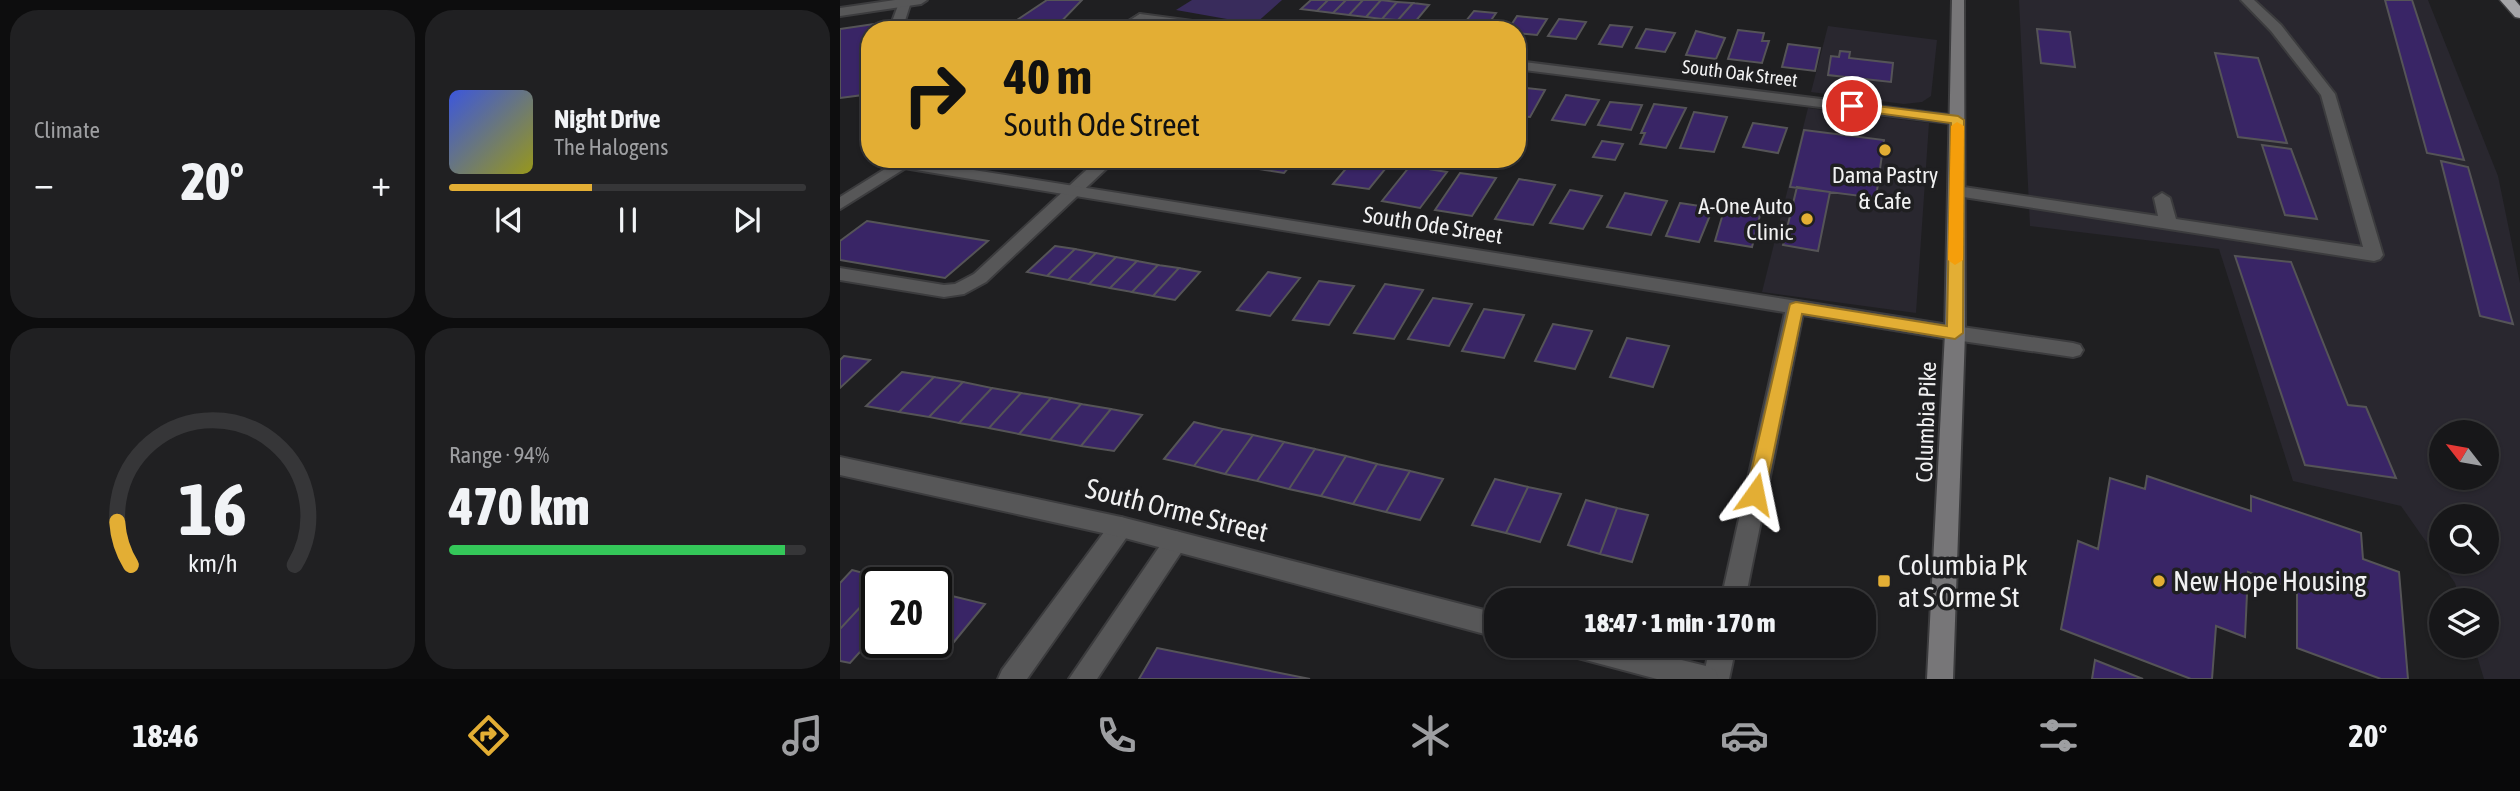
<!DOCTYPE html>
<meta charset="utf-8">
<style>
:root{--surface:#171719;--page:#202022;--text:#f1f3f6;--muted:#9e9fa2;--line:#363638;--accent:#e3ae34}
body{margin:0;font-family:"Asap Condensed",sans-serif;background:var(--page);color:var(--text);height:100vh;display:flex;flex-direction:column;font-size:26px;white-space:nowrap}
*{box-sizing:border-box;margin:0}
p{font-size:23px;color:var(--muted)}
.icon{flex:none;width:38px;height:38px;fill:none;stroke:currentColor;stroke-width:2;stroke-linecap:round;stroke-linejoin:round}
.map{position:relative;flex:1;overflow:hidden}
.panel{display:flex;flex-direction:column;gap:10px;padding:10px;background:#0d0d0e;width:840px}
.panel>*{flex:none}
.guide{position:absolute;left:21px;top:21px;width:665px;height:147px;border-radius:28px;box-shadow:0 2px 5px #0004,0 0 0 2px var(--line);background:#e3ae34;color:#111;overflow:hidden}
.needle{width:46px;rotate:301deg}
.fabs{position:absolute;left:1589px;top:420px;display:grid;gap:14px}
.fabs a{display:grid;place-items:center;width:70px;height:70px;border-radius:50%;background:var(--surface);box-shadow:0 2px 5px #0004,0 0 0 2px var(--line);font-size:35px}
.speed{position:absolute;left:21px;top:567px;display:flex;gap:14px;font-size:35px;font-weight:700;text-align:center}
.speed>*{display:grid;place-content:center;width:91px;height:91px;border-radius:50%;background:var(--surface);box-shadow:0 2px 5px #0004,0 0 0 2px var(--line);line-height:1}
.speed .limit{border:4px solid #111;border-radius:10px;background:#fff;color:#111}
.pin{position:absolute;display:grid;place-items:center;width:60px;height:60px;color:#fff;margin:-30px;border:4px solid #fff;border-radius:50%;box-shadow:0 2px 7px #0007}
.me{position:absolute;width:77px;margin:-38px;rotate:12deg;stroke-linejoin:round;filter:drop-shadow(0 0 5px #0008)}
.turn{display:flex;align-items:center;gap:24px;height:147px;padding:0 28px;font-size:32px}
.turn .icon{width:91px;height:91px;stroke-width:2.5}
.turn b{display:block;font-size:49px;line-height:60px}
.big{font-size:52px;font-weight:800;line-height:1.1}
.panel .widget{flex:1;display:flex;flex-direction:column;justify-content:center;gap:10px;min-width:0;padding:0 24px;border-radius:28px;background:var(--page)}
.panel .dial{align-items:center;gap:0}
.dial svg{height:182px;overflow:visible;fill:none;stroke:var(--line);stroke-width:7;stroke-linecap:round;text-anchor:middle}
.dial text{fill:var(--text);stroke:none}
.song{display:flex;align-items:center;gap:21px}
.cover{width:84px;height:84px;border-radius:10px;background:linear-gradient(135deg,hsl(230 70% 55%),hsl(60 70% 35%))}
.played{height:7px;border-radius:4px;background:linear-gradient(90deg,var(--accent) 40%,var(--line) 40%)}
.keys{display:flex;justify-content:space-around;direction:ltr}
.heat{display:flex;justify-content:space-between;align-items:center;font-size:38px;direction:ltr}
.charge{height:10px;border-radius:5px;background:linear-gradient(90deg,#34c759 94%,var(--line) 0)}
.panel .tiles{flex:1;display:grid;gap:10px;grid-template-columns:repeat(2,1fr)}
.trip{position:absolute;left:644px;top:588px;width:392px;height:70px;border-radius:28px;background:var(--surface);box-shadow:0 2px 5px #0004,0 0 0 2px var(--line);font-weight:800;line-height:70px;text-align:center}
.tabs{display:flex;height:112px;justify-content:space-around;align-items:center;background:#09090a;color:var(--muted)}
.tabs .icon{width:49px;height:49px}
.tabs .selected{color:var(--accent)}
.tabs b{font-size:32px;color:var(--text)}
main{display:flex;flex:1;min-height:0}
.map>svg:first-child{display:block}
</style>
<main>
<section class="panel">
<div class="tiles">
<div class="widget"><p>Climate</p>
<div class="heat"><a>−</a><b class="big">20°</b><a>+</a></div>
</div>
<div class="widget">
<div class="song"><i class="cover"></i><div><b>Night Drive</b><p>The Halogens</p></div></div>
<div class="played"></div>
<div class="keys"><svg class="icon" aria-label="previous" viewBox="0 0 24 24"><path d="M18 5L8 12l10 7zM5 5v14"/></svg><svg class="icon" aria-label="pause" viewBox="0 0 24 24"><path d="M8 5v14M16 5v14"/></svg><svg class="icon" aria-label="next" viewBox="0 0 24 24"><path d="M6 5l10 7-10 7zM19 5v14"/></svg></div>
</div>
<div class="widget dial"><svg viewBox="0 0 100 80">
<path d="M14 69A42 42 0 1 1 86 69"/>
<path d="M14 69A42 42 0 0 1 8 50" stroke="#e3ae34"/>
<text x="50" y="56" font-size="32" font-weight="700">16</text>
<text x="50" y="72" font-size="11">km/h</text>
</svg></div>
<div class="widget"><p>Range · 94%</p><b class="big">470 km</b><div class="charge"></div></div>
</div>
</section>
<div class="map">
<svg width="1680" height="679" viewBox="0 0 1680 679">
<rect width="100%" height="100%" fill="#1f1f21"/>
<!-- built -->
<path fill="#29272f" fill-rule="evenodd" d="M1179 0H1588L1658 176 1680 283V679H1644L1634 646H1647V600H1620L1615 583 1561 506 1453 481 1379 249 1190 226ZM1601 432H1647V478H1601ZM1601 516H1647V562H1601Z
M988 26 1097 40 1091 96 1082 102 1064 104 971 92Z
M968 108 1089 123 1076 313 922 292Z"/>
<!-- green -->
<path fill="#392c5c" d="M352 0H442L415 24 336 10Z"/>
<!-- building -->
<path fill="#392566" stroke="#555457" stroke-width="2" d="M207 0H242L213 30H162Z
M471 0H488L477 11 461 9Z
M488 0H506L493 13 477 11Z
M506 0H523L509 15 493 13Z
M523 0H541L526 17 509 15Z
M541 0 557 2 542 19 526 17Z
M1545 0H1572L1624 160 1587 153Z
M557 2 573 3 558 20 542 19Z
M573 3 589 5 575 22 558 20Z
M634 11 656 13 645 29 622 26Z
M677 16 707 19 697 35 677 33V30H668Z
M719 19 746 22 736 39 708 36Z
M41 23 38 30H30V94L0 98V29Z
M770 25 792 27 782 47 759 44Z
M806 29 835 33 825 52 796 48Z
M1197 29 1230 32 1235 67 1201 63Z
M898 30 924 33 922 41H929L922 63 888 59Z
M856 31 885 38 876 59 846 55Z
M948 44 980 48 975 71 942 67Z
M1000 51 1010 52 1009 58 1053 63 1051 82 988 75 991 56 999 57Z
M1375 53 1418 58 1447 143 1398 137Z
M677 87 705 90 690 117 677 116Z
M726 95 759 100 745 125 712 120Z
M770 102 802 105 791 130 758 125Z
M814 104 846 108 826 148 800 144 805 133H801Z
M854 112 887 117 874 152 840 148Z
M913 123 947 128 938 153 903 147Z
M964 130 1044 140 1036 198 950 187Z
M762 141 783 144 775 160 753 157Z
M1422 145 1451 149 1477 219 1445 215Z
M391 159H413L406 167 386 164Z
M413 159H434L425 170 406 167Z
M434 159H456L444 173 425 170Z
M514 159H529L550 163 529 189 493 184Z
M1601 161 1628 167 1673 324 1640 316Z
M570 166 607 172 580 208 542 201Z
M620 173 656 178 632 216 595 210Z
M679 179 715 185 693 225 655 219Z
M957 187 990 192 978 251 943 245Z
M730 190 762 196 743 229 710 223Z
M785 193 827 201 811 235 767 227Z
M840 203 873 208 859 242 826 236Z
M884 210 920 215 912 247 875 241Z
M27 221 148 241 105 278 0 260V241Z
M215 246 235 249 207 276 187 272Z
M235 249 256 253 228 280 207 276Z
M256 253 276 257 249 284 228 280Z
M1395 256 1451 262 1508 405 1526 407 1556 478 1465 465Z
M276 257 297 261 270 288 249 284Z
M297 261 318 265 292 292 270 288Z
M318 265 339 268 313 296 292 292Z
M339 268 360 272 335 300 313 296Z
M428 272 460 278 430 316 397 310Z
M479 281 514 286 489 325 453 320Z
M545 284 583 290 554 339 514 333Z
M593 298 632 304 609 346 568 339Z
M644 309 684 315 664 358 622 351Z
M713 324 752 331 735 369 695 361Z
M787 338 829 346 813 387 770 377Z
M4 356 30 360 0 388V360Z
M62 372 94 377 59 412 26 406Z
M94 377 123 382 89 417 59 412Z
M123 382 152 388 119 423 89 417Z
M152 388 181 393 149 428 119 423Z
M181 393 211 398 179 434 149 428Z
M211 398 241 404 210 440 179 434Z
M241 404 271 409 241 446 210 440Z
M271 409 302 415 274 451 241 446Z
M354 422 383 429 354 466 324 459Z
M383 429 413 435 385 474 354 466Z
M413 435 444 442 417 481 385 474Z
M444 442 475 449 449 489 417 481Z
M475 449 506 456 481 496 449 489Z
M506 456 537 464 513 504 481 496Z
M537 464 570 471 546 512 513 504Z
M570 471 603 479 580 520 546 512Z
M1307 476 1411 511V496L1521 533 1523 559 1559 572 1568 679H1541L1457 648V590L1408 572 1405 637 1376 626 1372 679H1351L1221 629 1238 541 1258 549 1270 478 1305 489Z
M655 479 688 487 666 533 632 525Z
M688 487 721 494 700 542 666 533Z
M746 500 777 508 760 554 728 545Z
M777 508 808 515 792 562 760 554Z
M12 570 46 579 42 583H37V589L0 629V583Z
M37 589V633L10 663 0 661V629Z
M96 592 112 596 96 613Z
M112 596 145 604 109 648 86 642H96V613Z
M317 648 470 679H299Z
M1255 660 1303 679H1252Z"/>
<g fill="none" stroke-linecap="round" stroke-linejoin="round">
<!-- service casing -->
<g stroke="#3c3c3e" stroke-width="4">
<path id="service" d="M60 0 71 2 62 30H49Z
M1401 0H1414L1441 25 1495 94 1543 255 1540 259 1534 261 1117 196 1109 191 1117 186 1318 216 1314 198 1322 193 1330 198 1336 219 1523 247 1481 95 1431 31Z
M261 160 267 162 269 165 267 168 146 282 124 294 104 297 0 280V268L104 285 115 284 134 274 255 162Z
M955 301 962 303 964 308 905 600H881L946 308 948 303Z
M1115 326 1233 343 1240 345 1243 350 1240 355 1233 357 1115 340 1108 338 1105 333 1108 328Z
M281 517 289 520 292 527 289 534 187 679H158L162 670 273 520Z
M336 531 344 534 348 541 344 548 257 679H229L328 534Z
M870 646H896L889 679H863Z"/>
</g>
<!-- minor casing -->
<g stroke="#3c3c3e" stroke-width="4">
<path id="minor" d="M55 0H87L81 4 0 16V8Z
M300 14 390 26 396 30H359L295 21 294 18Z
M677 61 1117 116 1124 120 1117 124 677 69Z
M64 159 1115 326 1122 328 1125 333 1122 338 1115 340 58 167 56 164Z"/>
</g>
<!-- tertiary casing -->
<g stroke="#3c3c3e" stroke-width="4">
<path id="tertiary" d="M300 14 306 18 290 30H274Z
M61 159H80L0 209V197Z
M0 457 281 517 656 613V637L281 537 0 475Z
M725 646H785L866 666 875 670 879 679H817L738 658 729 655Z"/>
</g>
<!-- secondary casing -->
<g stroke="#3c3c3e" stroke-width="4">
<path id="secondary" d="M1112 0H1124L1125 333 1113 679H1087L1105 333Z"/>
</g>
<!-- motorway casing -->
<g stroke="#3c3c3e" stroke-width="3">
<path id="motorway" d="M1660 0H1675L1680 6V18L1675 17Z"/>
</g>
<!-- service -->
<use href="#service" fill="#575758" fill-rule="evenodd"/>
<!-- minor -->
<use href="#minor" fill="#575758" fill-rule="evenodd"/>
<!-- tertiary -->
<use href="#tertiary" fill="#575758" fill-rule="evenodd"/>
<!-- secondary -->
<use href="#secondary" fill="#777678" fill-rule="evenodd"/>
<!-- motorway -->
<use href="#motorway" fill="#a5a5a8" fill-rule="evenodd"/>
</g>
<!-- route -->
<path fill="#e3ae34" stroke="#947122" stroke-width="2" d="M1012 103 1118 116 1124 120 1123 333 1115 339 962 314 925 494 922 499 915 502 909 499 906 494 950 304 956 302 1107 326 1111 123 1007 109V104Z"/>
<!-- slow -->
<path fill="#f59e0b" d="M1117 122 1124 126 1123 260 1115 265 1108 260 1111 126Z"/>
<!-- markers -->
<g fill="#e3ae34" stroke="#1f1f21" stroke-width="2.5">
<circle cx="1045" cy="150" r="7"/>
<circle cx="967" cy="219" r="7"/>
<rect x="1037" y="574" width="14" height="14" rx="3.5"/>
<circle cx="1319" cy="581" r="7"/>
</g>
<g text-anchor="middle" dominant-baseline="central" stroke-width="7" stroke-linejoin="round" paint-order="stroke">
<!-- far-street labels -->
<g font-size="19" fill="#f1f1f2" stroke="#1f1f21">
<text transform="translate(900 73) rotate(7)">South Oak Street</text>
</g>
<!-- poi labels -->
<g font-size="23" fill="#f1f1f2" stroke="#1f1f21">
<text x="1045" y="175">Dama Pastry<tspan x="1045" dy="26">&amp; Cafe</tspan></text>
<text x="953" y="206" text-anchor="end">A-One Auto<tspan x="953" dy="26">Clinic</tspan></text>
</g>
<!-- street labels -->
<g font-size="23" fill="#f1f1f2" stroke="#1f1f21">
<text transform="translate(593 225) rotate(9)">South Ode Street</text>
<text transform="translate(1086 422) rotate(-88)">Columbia Pike</text>
</g>
<!-- near-street labels -->
<g font-size="28" fill="#f1f1f2" stroke="#1f1f21">
<text transform="translate(337 510) rotate(14)">South Orme Street</text>
</g>
<!-- near-poi labels -->
<g font-size="28" fill="#f1f1f2" stroke="#1f1f21" text-anchor="start">
<text x="1058" y="565">Columbia Pk<tspan x="1058" dy="32">at S Orme St</tspan></text>
<text x="1333" y="581">New Hope Housing</text>
</g>
</g>
</svg>
<div class="fabs">
<a><svg class="needle" viewBox="-14 -14 28 28"><path d="M0-13l5 13h-10z" fill="#e53935"/><path d="M0 13l5-13h-10z" fill="#9e9fa2"/></svg></a>
<a><svg class="icon" aria-label="search" viewBox="0 0 24 24"><circle cx="10" cy="10" r="6"/><path d="M15 15l6 6"/></svg></a>
<a><svg class="icon" aria-label="layers" viewBox="0 0 24 24"><path d="M12 4l9 5-9 5-9-5zM3 14l9 5 9-5"/></svg></a>
</div>
<div class="speed"><div class="limit">20</div></div>
<div class="pin" style="left:1012px;top:106px;background:#d93025"><svg class="icon" aria-label="arrive" viewBox="0 0 24 24"><path d="M6 21V4h12l-3 4 3 4H6"/></svg></div>
<svg class="me" style="left:915px;top:494px" viewBox="-20 -20 40 40"><path d="M0-17L14 15 0 8-14 15z" fill="#e3ae34" stroke="#fff" stroke-width="4"/></svg>
<div class="trip">18:47 · 1 min · 170 m</div>
<div class="guide">
<div class="turn"><svg class="icon" aria-label="right" viewBox="0 0 24 24"><path d="M7 20v-9h11M14 6l5 5-5 5"/></svg><div><b>40 m</b>South Ode Street</div></div>
</div>
</div>
</main>
<nav class="tabs">
<b>18:46</b>
<svg class="icon selected" aria-label="directions" viewBox="0 0 24 24"><path d="M12 3l9 9-9 9-9-9zM9 14v-3h6M13 9l2 2-2 2"/></svg>
<svg class="icon" aria-label="music" viewBox="0 0 24 24"><path d="M9 18V5l10-2v13"/><circle cx="6" cy="18" r="3"/><circle cx="16" cy="16" r="3"/></svg>
<svg class="icon" aria-label="phone" viewBox="0 0 24 24"><path d="M5 4h4l2 5-3 2q2 4 5 5l2-3 5 2v4C11 20 4 13 5 4z"/></svg>
<svg class="icon" aria-label="climate" viewBox="0 0 24 24"><path d="M12 3v18M4 7l16 10M4 17L20 7"/></svg>
<svg class="icon" aria-label="car" viewBox="0 0 24 24"><path d="M5 17H2v-5l4-1 3-4h7l3 4 3 1v5h-3M9 17h6M6 11h13"/><circle cx="7" cy="17" r="2"/><circle cx="17" cy="17" r="2"/></svg>
<svg class="icon" aria-label="filters" viewBox="0 0 24 24"><path d="M4 7h16M4 17h16"/><circle cx="9" cy="7" r="2"/><circle cx="15" cy="17" r="2"/></svg>
<b>20°</b>
</nav>
